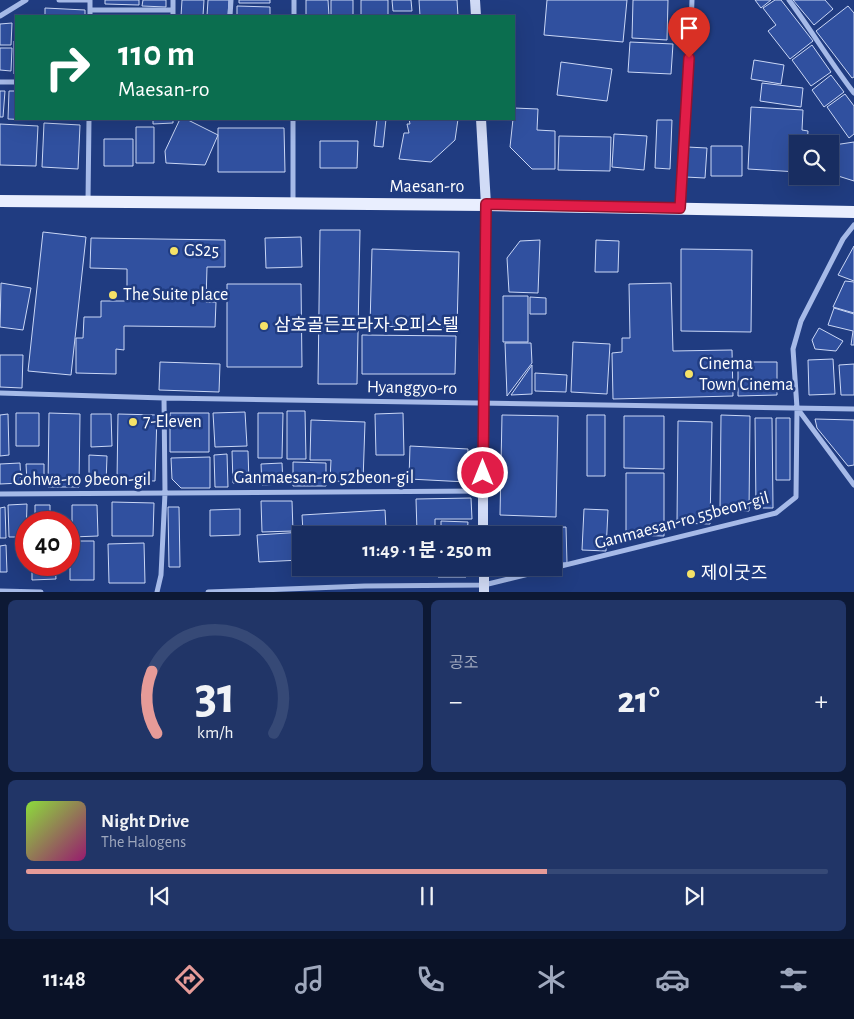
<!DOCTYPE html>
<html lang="ko">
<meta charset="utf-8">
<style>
:root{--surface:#182d61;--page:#213567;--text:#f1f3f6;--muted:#9fa8bd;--line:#364976;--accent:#e69b98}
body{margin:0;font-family:"Alegreya Sans","Noto Sans KR",sans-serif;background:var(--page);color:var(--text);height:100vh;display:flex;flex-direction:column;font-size:19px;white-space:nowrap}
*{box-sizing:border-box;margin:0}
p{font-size:16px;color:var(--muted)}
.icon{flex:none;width:28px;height:28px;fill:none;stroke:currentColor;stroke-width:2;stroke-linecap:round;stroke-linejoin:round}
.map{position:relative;height:592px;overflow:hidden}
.details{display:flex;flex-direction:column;gap:8px;padding:8px;background:#0d1935;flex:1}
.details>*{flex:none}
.hud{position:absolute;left:15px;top:15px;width:500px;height:105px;border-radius:0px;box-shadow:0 5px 20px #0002,0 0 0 1px var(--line);background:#0b6e4f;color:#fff;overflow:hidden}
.tools{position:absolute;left:789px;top:135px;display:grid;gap:10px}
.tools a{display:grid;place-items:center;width:50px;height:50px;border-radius:0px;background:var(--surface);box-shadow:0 5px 20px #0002,0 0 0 1px var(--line);font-size:25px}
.speed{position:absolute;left:15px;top:511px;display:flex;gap:10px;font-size:25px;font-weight:700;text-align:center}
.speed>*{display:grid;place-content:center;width:65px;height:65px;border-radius:50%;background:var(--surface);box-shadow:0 5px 20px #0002,0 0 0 1px var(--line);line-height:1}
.speed .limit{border:8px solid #d22;background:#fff;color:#111}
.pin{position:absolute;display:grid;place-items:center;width:42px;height:42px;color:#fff;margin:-51px -21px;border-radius:50% 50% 50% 0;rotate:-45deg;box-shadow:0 0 5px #0007}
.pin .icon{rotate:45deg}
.me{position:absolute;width:55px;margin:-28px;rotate:0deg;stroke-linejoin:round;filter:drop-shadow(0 0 4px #0008)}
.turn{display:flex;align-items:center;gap:18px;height:105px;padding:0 20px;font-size:22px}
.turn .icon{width:65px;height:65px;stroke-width:2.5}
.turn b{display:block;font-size:35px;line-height:42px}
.big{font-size:38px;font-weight:700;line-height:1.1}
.details .widget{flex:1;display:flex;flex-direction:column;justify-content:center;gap:8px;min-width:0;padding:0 18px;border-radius:8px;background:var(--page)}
.details .dial{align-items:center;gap:0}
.dial svg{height:130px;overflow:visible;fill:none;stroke:var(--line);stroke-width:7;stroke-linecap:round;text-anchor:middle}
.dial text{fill:var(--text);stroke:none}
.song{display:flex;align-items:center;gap:15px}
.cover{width:60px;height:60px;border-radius:8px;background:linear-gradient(135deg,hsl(90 70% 55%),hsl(320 70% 35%))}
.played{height:5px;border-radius:2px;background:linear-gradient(90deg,var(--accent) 65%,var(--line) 65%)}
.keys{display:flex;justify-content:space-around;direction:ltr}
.heat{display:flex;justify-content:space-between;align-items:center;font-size:28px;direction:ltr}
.details .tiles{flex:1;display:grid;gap:8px;grid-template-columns:1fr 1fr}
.widget:last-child{grid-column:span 2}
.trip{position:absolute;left:292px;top:526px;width:270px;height:50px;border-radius:0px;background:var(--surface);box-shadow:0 5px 20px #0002,0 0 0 1px var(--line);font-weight:700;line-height:50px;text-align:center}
.menu{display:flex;height:80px;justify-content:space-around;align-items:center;background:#0a1227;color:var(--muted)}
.menu .icon{width:35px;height:35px}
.menu .current{color:var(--accent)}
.menu b{font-size:22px;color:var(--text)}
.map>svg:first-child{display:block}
</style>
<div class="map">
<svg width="854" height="592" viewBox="0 0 854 592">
<rect width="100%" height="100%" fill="#203c81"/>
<!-- building -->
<path fill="#30509f" stroke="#cad7f6" d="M105 0H139V5L105 4Z
M143 0H166V7L142 6Z
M182 0H204L203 16H181Z
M208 0H229L228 16H207Z
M239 0H270V3H239Z
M306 0H328L329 16H306Z
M331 0H353V16H331Z
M361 0H388V16H361Z
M392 0H411L412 11H393Z
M419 0H457L458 16H420Z
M547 0H627L623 42 544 35Z
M633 0H668L667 40 632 38Z
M755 0H771L761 8Z
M775 0H781L813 41 790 59 768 31 776 25 763 8Z
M793 0H825L833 9 814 25Z
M237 6 270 7V16H237Z
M848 6 854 13V77L852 78 816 31Z
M45 8 85 10V16H45Z
M12 23 11 45H0V24Z
M14 41H16V74H14Z
M630 42 673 44 671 74 628 72Z
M812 45 831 72 811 86 792 60Z
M0 48H12L11 71 0 70Z
M754 60 784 65 781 84 751 79Z
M561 62 612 69 607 101 557 95Z
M831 75 844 92 824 107 812 90Z
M762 83 803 88 801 107 760 101Z
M0 91H5L3 117H0Z
M9 91H16V119H34V120L8 119Z
M845 94 854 106V134L849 138 827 107Z
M751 107 803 110 802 130 808 131 807 144H798V172L748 169Z
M514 108 538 109 537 130 555 131V169H532L510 147 513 119H514Z
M153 119H173V123L153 124Z
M180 119H186L218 135 205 165 166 163 165 151Z
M377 119H386L383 147 374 146Z
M409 119H458L455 140 431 162 399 159 404 133H409L407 124H410Z
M657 120H672L670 169 655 168Z
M44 123 80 125 78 169 42 167Z
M0 124 38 126 36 166 0 165Z
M136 127H154V163H136Z
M218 128H284L285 172H218Z
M614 134 647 136 644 170 612 167Z
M559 136 611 137 610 171 558 170Z
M104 139H133V166H104Z
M320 141H358L357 168H320Z
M854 142V181L835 175 834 145Z
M711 146H742V176H711Z
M687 147 707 148 705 178 685 177Z
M320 230H360L357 384H318Z
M43 232 86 237 71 375 28 371Z
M301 237 302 267 266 268 265 238Z
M91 238 225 240V267H207L206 302H216L215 327 124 326V350L116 349V374L76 373V338H83L84 317H101V301H127V269L90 268Z
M540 240 538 293 509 292 507 258 520 241Z
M596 240 619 241 618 272H595Z
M854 246V281L838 275Z
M372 249 459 252 457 328 370 326Z
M681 249 752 250 751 332 681 331Z
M845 281 854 282V313L833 307Z
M1 283 31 288 23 330 0 327Z
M671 283 673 351 732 350 733 396 613 399 612 353 622 352V338H630L629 284Z
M227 284H301L302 367H227Z
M503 296H528V342H503Z
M530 297 546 298V314H530Z
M834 308 854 314V345H851L853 331 828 325Z
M819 328 843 341 836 351 815 349 812 340Z
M362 335 456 336 455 374H362Z
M573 342 610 344 607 394 571 392Z
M505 343H531L532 363 507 396Z
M0 355H23L22 388 0 387Z
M833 359 835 394 809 395 808 360Z
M160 362 220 364 219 392 159 390Z
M738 362H777V395L738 396Z
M854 364V395H841L839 365Z
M532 365V394L511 395Z
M535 373 567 375 566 392 535 391Z
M287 411H305L306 459H287Z
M245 412 247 446 215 447 213 413Z
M16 413H39V446H16Z
M49 413 80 414 79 487H48Z
M170 413H209V452H170Z
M258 413H283L282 458H258Z
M403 413 404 455H376L375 414Z
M8 414 9 455 0 456V415Z
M91 414H111L112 446 91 447Z
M118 414 157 415 155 481 117 480Z
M502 415 558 416 556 517 500 515Z
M587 415H605V476H587Z
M721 415 750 416 749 511 720 510Z
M624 416H664V469L624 468Z
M755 418H772L773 508H756Z
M776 418H790V480H776Z
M815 419 854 420V465L848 466 817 428Z
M311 420 365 422 363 482 330 481 331 460H310Z
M678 421 712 422 710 524 677 523Z
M410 446 468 449 467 482 409 479Z
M232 451H248L249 483H233Z
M227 454 228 487H215L214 455Z
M89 455 107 456 106 484 89 483Z
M210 457V488H181L172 479 171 458Z
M293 462 326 463V486H293Z
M20 463 21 483 0 484V464Z
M282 463 283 484 262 485 261 464Z
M26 464H44V482H27Z
M626 473H664V536L626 535Z
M471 498 472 519H435V532H417L416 499Z
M261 501H292L293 531 262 532Z
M112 502 154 503 153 536H112Z
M27 504 26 537H9L8 505Z
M35 505H50V522H35Z
M72 505H97L98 536 72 537Z
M5 507 6 538H0V508Z
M168 507H179L180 567H169Z
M240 509V535L210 536V510Z
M584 509 608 510 606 551 582 550Z
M385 510 386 528 365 529 366 535H301V560L259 562 257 535 303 532 302 515Z
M441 521 468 522 467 535H441Z
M526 527 527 535H502V528Z
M566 527 567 563H554V535H538V528Z
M408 532V535H380V533Z
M70 541H94V580H70Z
M144 543 145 583H109L108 544Z
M6 545 7 572H0V546Z
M32 565H55L56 579 32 580Z
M438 568H466V577H438Z
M503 568H528V572L504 573Z"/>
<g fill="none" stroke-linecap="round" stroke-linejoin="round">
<!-- street -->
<path stroke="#a6bae8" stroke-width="5" d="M59 0H90
M789 0C811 30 831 63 854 93
M90 10H173
M0 16 26 0
M90 16V0
M173 16V0
M230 16 231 0
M294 16V0
M0 82H16
M88 201 89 119
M293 203V119
M680 208 689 78 692 0
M0 393 164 398 854 409
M797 408 854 485
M0 494 483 491
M0 591 41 592
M157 592 161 575 165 493 164 398
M208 592 365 586 484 585 776 513 796 497 797 408 793 349 801 321 843 239 854 225"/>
<!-- secondary -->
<path stroke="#d1dbf6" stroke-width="10" d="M475 0 476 16
M481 119 486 205 483 402V535
M484 568V592"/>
<!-- primary -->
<path stroke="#e9eefe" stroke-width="12" d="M0 201 486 205 854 212"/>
</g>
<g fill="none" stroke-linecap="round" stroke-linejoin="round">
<!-- route casing -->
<g stroke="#92132f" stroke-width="12">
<path id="route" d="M483 473 486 204 680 208 689 58"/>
</g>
<!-- route -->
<use href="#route" stroke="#e11d48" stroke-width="9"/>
</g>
<!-- markers -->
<g fill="#f5e267" stroke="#203c81" stroke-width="2">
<circle cx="174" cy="251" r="5"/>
<circle cx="113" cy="295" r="5"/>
<circle cx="264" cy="326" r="5"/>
<circle cx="689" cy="374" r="5"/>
<circle cx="133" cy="422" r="5"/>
<circle cx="691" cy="574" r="5"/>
</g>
<g text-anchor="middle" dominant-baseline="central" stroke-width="5" stroke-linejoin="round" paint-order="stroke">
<!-- street labels -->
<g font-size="18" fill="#fff" stroke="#203c81">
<text x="427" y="187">Maesan-ro</text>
<text transform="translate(412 388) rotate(1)">Hyanggyo-ro</text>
<text x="324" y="478">Ganmaesan-ro 52beon-gil</text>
<text x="82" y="480">Gohwa-ro 9beon-gil</text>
<text transform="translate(682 521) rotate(-15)">Ganmaesan-ro 55beon-gil</text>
</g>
<!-- poi labels -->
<g font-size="18" fill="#fff" stroke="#203c81" text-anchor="start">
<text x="184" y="251">GS25</text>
<text x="123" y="295">The Suite place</text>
<text x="274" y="326">삼호골든프라자 오피스텔</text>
<text x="699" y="364">Cinema<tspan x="699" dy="21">Town Cinema</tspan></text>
<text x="143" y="422">7-Eleven</text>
<text x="701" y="574">제이굿즈</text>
</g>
</g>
</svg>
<div class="tools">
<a><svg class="icon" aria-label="search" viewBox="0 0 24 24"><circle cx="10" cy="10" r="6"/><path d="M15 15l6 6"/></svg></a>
</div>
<div class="speed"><div class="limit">40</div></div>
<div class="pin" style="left:689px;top:58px;background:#d93025"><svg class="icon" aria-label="arrive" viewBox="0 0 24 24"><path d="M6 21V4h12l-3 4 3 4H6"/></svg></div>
<svg class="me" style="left:483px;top:473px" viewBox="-20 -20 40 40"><circle r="17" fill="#e11d48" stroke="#fff" stroke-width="3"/><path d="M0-11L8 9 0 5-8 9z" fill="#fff"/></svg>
<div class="trip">11:49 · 1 분 · 250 m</div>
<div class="hud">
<div class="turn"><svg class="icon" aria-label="right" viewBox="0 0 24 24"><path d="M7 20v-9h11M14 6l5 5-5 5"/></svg><div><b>110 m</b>Maesan-ro</div></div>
</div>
</div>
<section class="details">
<div class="tiles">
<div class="widget dial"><svg viewBox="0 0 100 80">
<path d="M14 69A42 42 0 1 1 86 69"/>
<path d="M14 69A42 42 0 0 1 11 31" stroke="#e69b98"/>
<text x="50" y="56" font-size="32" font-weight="700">31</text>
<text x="50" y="72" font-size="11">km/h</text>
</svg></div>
<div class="widget"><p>공조</p>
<div class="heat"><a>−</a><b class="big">21°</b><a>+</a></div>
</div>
<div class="widget">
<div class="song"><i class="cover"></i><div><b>Night Drive</b><p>The Halogens</p></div></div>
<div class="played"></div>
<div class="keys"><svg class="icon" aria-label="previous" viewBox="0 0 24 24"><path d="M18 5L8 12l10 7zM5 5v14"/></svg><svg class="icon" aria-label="pause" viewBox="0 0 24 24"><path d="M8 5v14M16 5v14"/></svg><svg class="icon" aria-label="next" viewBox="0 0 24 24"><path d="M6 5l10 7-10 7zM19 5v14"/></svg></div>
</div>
</div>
</section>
<nav class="menu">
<b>11:48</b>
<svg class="icon current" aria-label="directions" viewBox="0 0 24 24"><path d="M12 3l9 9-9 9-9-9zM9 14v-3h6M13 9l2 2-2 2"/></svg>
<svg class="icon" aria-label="music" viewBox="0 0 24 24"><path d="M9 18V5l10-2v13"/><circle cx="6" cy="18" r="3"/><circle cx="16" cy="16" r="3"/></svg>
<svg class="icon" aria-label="phone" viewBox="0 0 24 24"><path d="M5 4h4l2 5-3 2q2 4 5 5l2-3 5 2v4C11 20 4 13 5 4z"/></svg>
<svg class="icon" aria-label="climate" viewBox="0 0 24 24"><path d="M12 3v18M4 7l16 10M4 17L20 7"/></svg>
<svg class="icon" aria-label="car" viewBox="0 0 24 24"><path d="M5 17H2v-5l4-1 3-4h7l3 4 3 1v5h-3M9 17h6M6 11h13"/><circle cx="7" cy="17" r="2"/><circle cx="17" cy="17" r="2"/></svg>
<svg class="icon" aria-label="filters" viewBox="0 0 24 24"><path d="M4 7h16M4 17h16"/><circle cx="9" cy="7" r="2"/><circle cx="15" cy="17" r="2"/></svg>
</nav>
